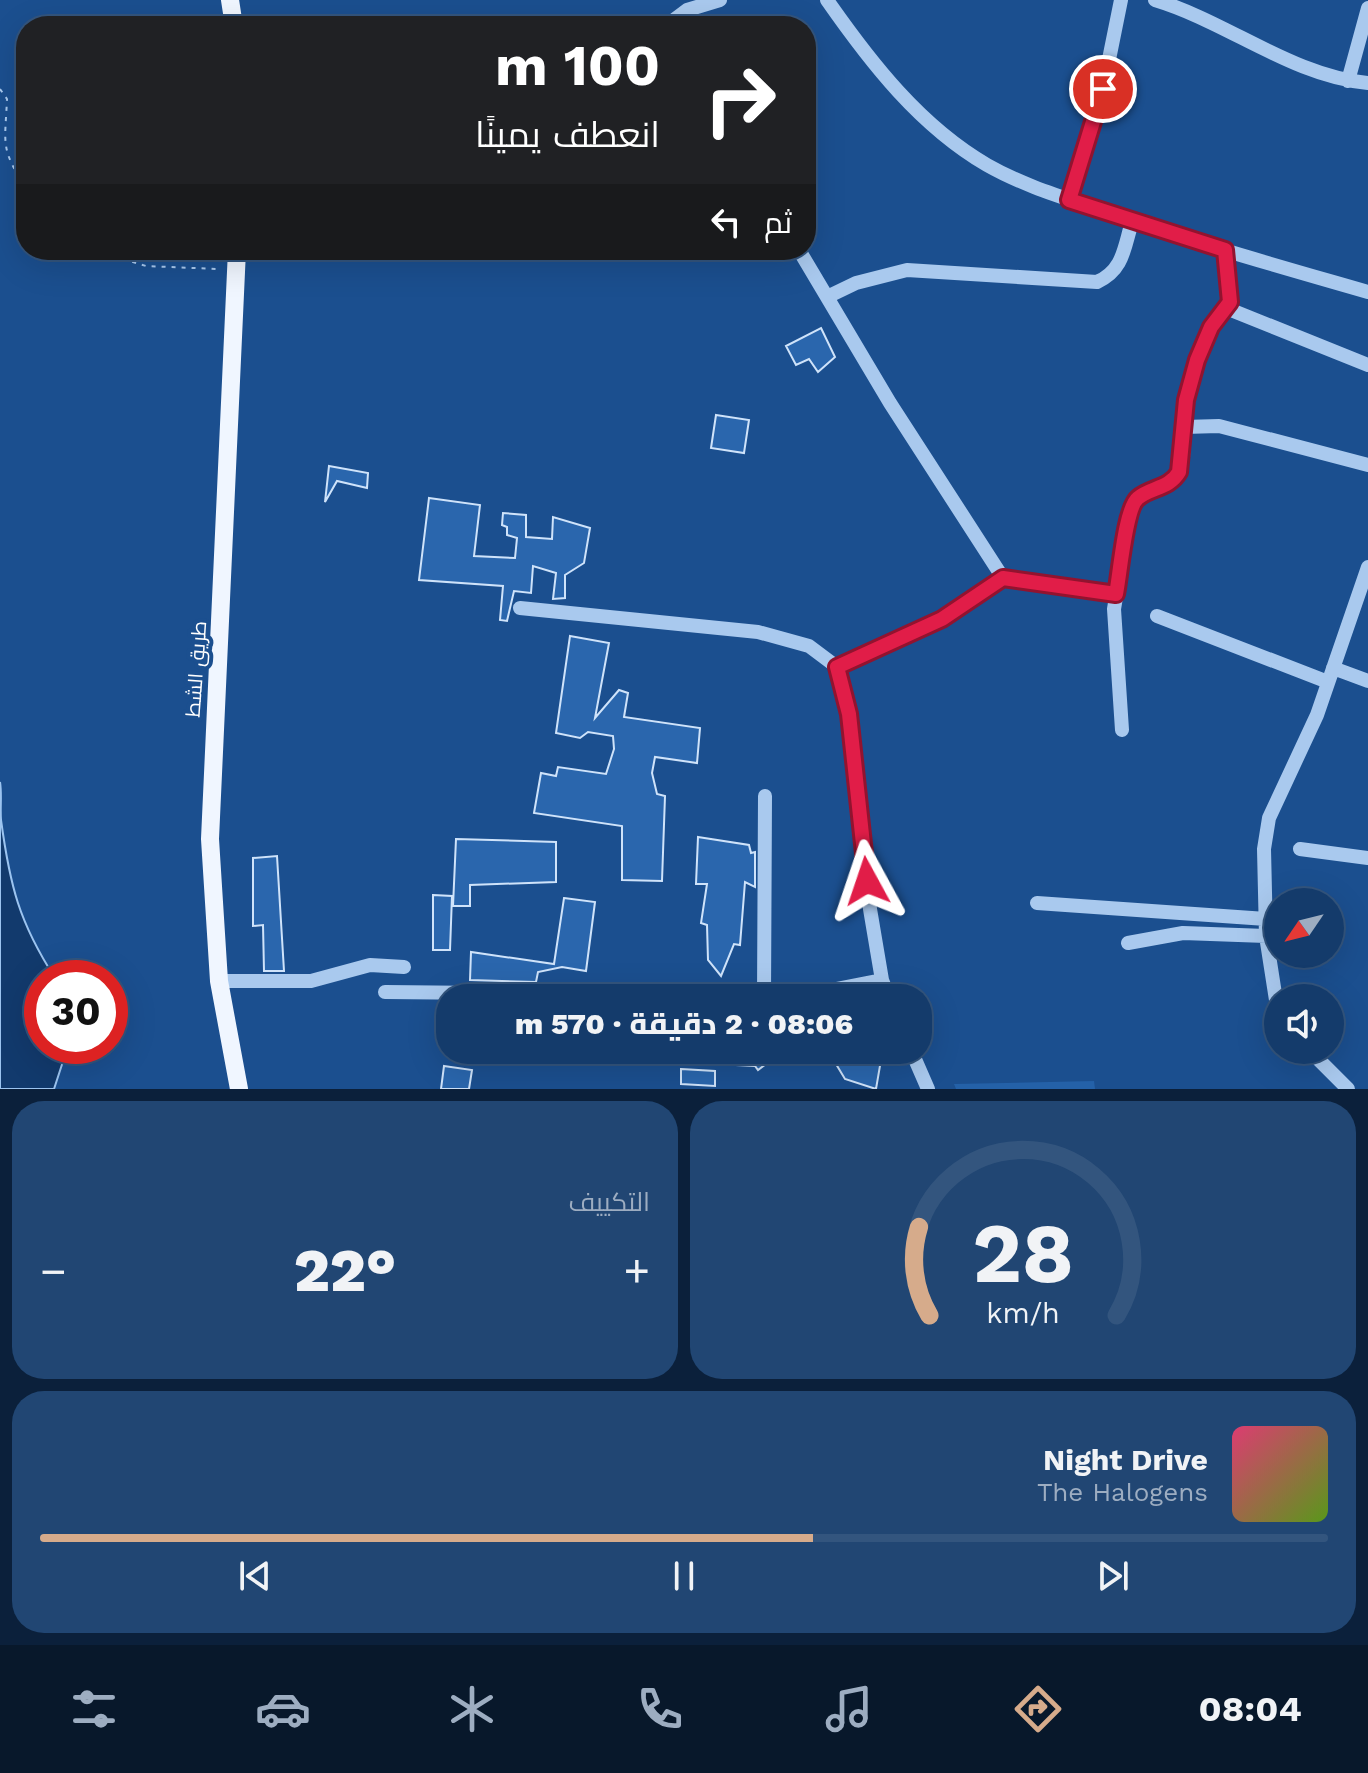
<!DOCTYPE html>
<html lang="ar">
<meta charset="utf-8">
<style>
:root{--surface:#143b6b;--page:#214673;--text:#f1f3f6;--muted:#9dadc1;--line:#33557e;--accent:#d6ab8b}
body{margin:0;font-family:"Work Sans",Cairo,sans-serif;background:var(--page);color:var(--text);direction:rtl;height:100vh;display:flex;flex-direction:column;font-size:30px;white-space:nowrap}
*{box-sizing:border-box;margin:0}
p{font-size:26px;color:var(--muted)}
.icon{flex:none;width:44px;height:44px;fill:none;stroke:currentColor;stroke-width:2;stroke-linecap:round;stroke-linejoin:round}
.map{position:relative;height:1089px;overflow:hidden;direction:ltr}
.panel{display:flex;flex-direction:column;gap:12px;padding:12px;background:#0b203b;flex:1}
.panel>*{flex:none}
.banner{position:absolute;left:16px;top:16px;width:800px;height:244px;border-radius:32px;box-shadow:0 8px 32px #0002,0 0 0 2px var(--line);direction:rtl;background:#202124;color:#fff;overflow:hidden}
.needle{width:52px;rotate:235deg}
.controls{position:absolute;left:1264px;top:888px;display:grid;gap:16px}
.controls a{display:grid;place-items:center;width:80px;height:80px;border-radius:50%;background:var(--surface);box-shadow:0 8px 32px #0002,0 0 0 2px var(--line);font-size:40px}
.speed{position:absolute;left:24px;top:960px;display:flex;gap:16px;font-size:40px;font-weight:700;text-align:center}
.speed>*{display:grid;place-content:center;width:104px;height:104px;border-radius:50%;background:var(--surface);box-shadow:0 8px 32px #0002,0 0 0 2px var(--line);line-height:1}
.speed .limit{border:12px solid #d22;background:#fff;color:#111}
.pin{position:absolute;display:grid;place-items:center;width:68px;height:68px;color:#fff;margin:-34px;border:4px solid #fff;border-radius:50%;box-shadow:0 2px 8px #0007}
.me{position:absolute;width:88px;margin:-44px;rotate:355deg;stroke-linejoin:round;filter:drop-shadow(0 0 6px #0008)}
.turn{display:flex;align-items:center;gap:28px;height:168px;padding:0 24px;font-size:36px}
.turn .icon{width:104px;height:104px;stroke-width:2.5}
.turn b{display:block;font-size:56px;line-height:68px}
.then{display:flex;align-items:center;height:76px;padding:0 24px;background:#0003;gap:16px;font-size:30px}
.big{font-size:60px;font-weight:800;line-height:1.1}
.panel .widget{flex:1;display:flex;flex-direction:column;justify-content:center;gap:12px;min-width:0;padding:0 28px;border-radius:32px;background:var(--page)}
.panel .dial{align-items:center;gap:0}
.dial svg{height:208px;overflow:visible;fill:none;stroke:var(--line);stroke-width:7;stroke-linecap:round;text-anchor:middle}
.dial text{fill:var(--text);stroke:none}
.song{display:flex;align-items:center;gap:24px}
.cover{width:96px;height:96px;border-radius:12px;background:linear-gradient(135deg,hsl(340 70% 55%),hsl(90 70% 35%))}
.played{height:8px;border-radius:4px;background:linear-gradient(90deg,var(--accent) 60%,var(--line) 60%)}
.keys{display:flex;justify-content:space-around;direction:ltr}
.heat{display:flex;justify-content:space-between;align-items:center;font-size:44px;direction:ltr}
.panel .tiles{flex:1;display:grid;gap:12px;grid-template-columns:1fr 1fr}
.widget:last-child{grid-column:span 2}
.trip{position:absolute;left:436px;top:984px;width:496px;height:80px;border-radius:32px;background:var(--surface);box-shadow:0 8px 32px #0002,0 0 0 2px var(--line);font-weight:800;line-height:80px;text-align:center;direction:rtl}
.menu{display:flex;height:128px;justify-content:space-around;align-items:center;background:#08182b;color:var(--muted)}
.menu .icon{width:56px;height:56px}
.menu .current{color:var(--accent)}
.menu b{font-size:36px;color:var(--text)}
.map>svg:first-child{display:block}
</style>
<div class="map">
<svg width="1368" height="1089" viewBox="0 0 1368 1089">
<rect width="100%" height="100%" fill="#1b4f8f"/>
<!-- green -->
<path fill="#2461a8" d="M1094 1081 1095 1089H956L954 1084Z"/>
<!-- water -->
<path fill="#123a6d" stroke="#9cc4f0" stroke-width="2" d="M0 782C2 795 0 807 1 820 10 886 19 922 55 978H42V1046H68L54 1089H0Z"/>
<!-- building -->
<path fill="#2a66ad" stroke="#cfe3fa" stroke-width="2" d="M821 328 835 357 818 372 809 359 796 365 786 346Z
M716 415 749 420 744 453 711 448Z
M329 466 368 473 367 488 337 481 325 502Z
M429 498 480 505 474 556 515 558 517 538 507 535V527L502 525 503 513 526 515V537L552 539 553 517 590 528 584 563 565 575V598L553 599 556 573 533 566 531 593 514 591 507 621 500 620 503 586 419 580Z
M570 636 609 643 595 718 619 690 628 693 624 717 700 728 697 763 655 757 652 773 657 794 665 796 662 881 622 880V826L534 813 541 773 556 776 558 767 606 774 614 749 613 736 588 732 580 738 556 733Z
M698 837 749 845 751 853 755 852V887L745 882 740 945 734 944 721 976 708 960 707 925 701 923 707 884H696Z
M456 839 556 842V882L470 885V906H453Z
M277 856 284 971H264L263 925 253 926V858Z
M433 895 452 896 450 950H433Z
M564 898 595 902 586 971 562 967 538 972 536 982 470 980 471 952 554 964Z
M718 1050H785L758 1070 755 1066 717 1064Z
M848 1050H875L881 1060 876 1089 845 1079 833 1059Z
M444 1066 472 1070 469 1089H441Z
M681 1069 715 1071V1086L681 1084Z"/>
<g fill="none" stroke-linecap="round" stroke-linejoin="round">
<!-- path -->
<path stroke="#a9c9ee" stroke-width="2" stroke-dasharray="4 6" stroke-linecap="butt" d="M0 89 7 99C5 145 0 148 26 188
M94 250 146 266 218 269"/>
<!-- minor -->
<path stroke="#a9c9ee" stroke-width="14" d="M827 0C871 63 920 126 987 165 1022 185 1062 197 1100 210 1188 241 1278 266 1368 292
M1155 0C1228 22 1292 76 1368 83
M674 26 675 19 687 10 720 0
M1348 81 1368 8
M1069 200 1103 89 1121 0
M799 250 890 403 1003 578
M829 296 856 283 907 270 1097 282C1124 270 1124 247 1132 222
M1226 308 1368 365
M1184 427C1186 393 1195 359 1211 328 1216 318 1224 311 1230 302L1225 250
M520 608 758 632 809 646 837 667 849 714 870 909 882 980 889 998
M1157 616 1328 682
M837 667 942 619 1003 578 1116 594
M1333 668 1368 681
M1122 730 1114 609 1131 507 1141 495 1175 480 1183 458 1184 427 1219 426 1368 465
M1300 849 1368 858
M1037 903 1266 919
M1128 943 1183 933 1266 936
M219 981H311L370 965 404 967
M385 992 764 996 836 989 882 980
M764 996 765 796
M1278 1013 1266 936 1264 849 1269 818 1317 715 1368 567
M911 1050 928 1089
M1309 1050 1348 1089"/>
<!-- major -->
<path stroke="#f0f6ff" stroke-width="18" d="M230 0 234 26
M237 250 210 839 219 981 239 1089"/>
</g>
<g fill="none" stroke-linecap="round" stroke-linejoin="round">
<!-- route casing -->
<g stroke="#92132f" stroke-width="20">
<path id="route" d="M867 881 849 714 837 667 942 619 1003 578 1116 594C1120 575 1125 508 1138 498 1151 487 1169 489 1179 472L1186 400 1197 360 1211 327 1230 302 1225 250 1069 200 1103 89"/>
</g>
<!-- route -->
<use href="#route" stroke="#e11d48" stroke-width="14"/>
</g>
<g text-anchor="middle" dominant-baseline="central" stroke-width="8" stroke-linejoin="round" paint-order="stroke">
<!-- street labels -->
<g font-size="20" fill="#fff" stroke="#1b4f8f">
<text transform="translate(196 669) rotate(-86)">طريق الشط</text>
</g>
</g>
</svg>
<div class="controls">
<a><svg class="needle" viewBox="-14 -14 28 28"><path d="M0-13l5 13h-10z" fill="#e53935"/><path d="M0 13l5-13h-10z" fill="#9dadc1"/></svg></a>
<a><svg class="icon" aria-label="sound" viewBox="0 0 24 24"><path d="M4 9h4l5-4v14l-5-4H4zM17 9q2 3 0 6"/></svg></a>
</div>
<div class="speed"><div class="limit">30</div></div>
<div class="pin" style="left:1103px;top:89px;background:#d93025"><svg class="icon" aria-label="arrive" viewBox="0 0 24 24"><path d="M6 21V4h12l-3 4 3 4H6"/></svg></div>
<svg class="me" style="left:867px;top:881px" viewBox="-20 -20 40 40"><path d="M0-17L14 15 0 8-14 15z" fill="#e11d48" stroke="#fff" stroke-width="4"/></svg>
<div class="trip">08:06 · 2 دقيقة · 570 m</div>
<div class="banner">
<div class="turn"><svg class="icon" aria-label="right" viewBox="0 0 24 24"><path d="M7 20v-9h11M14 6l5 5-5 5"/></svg><div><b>100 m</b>انعطف يمينًا</div></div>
<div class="then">ثم<svg class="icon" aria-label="left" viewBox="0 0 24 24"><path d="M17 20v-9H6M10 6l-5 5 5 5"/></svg></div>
</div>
</div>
<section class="panel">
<div class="tiles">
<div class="widget dial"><svg viewBox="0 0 100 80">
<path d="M14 69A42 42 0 1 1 86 69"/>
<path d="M14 69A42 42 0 0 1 10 35" stroke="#d6ab8b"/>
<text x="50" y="56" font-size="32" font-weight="700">28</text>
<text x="50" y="72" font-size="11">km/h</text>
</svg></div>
<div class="widget"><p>التكييف</p>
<div class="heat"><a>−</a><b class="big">22°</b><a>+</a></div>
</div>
<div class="widget">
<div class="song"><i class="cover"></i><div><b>Night Drive</b><p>The Halogens</p></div></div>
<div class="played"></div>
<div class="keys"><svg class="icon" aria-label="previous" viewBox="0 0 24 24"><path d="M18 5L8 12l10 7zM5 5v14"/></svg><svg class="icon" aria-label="pause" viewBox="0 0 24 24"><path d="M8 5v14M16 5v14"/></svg><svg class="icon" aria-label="next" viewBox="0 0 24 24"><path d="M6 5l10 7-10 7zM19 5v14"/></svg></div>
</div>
</div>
</section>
<nav class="menu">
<b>08:04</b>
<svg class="icon current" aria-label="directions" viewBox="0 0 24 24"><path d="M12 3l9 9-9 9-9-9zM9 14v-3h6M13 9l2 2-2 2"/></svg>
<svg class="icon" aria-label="music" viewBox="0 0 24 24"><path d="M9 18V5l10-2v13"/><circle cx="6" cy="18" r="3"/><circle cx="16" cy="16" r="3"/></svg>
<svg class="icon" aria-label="phone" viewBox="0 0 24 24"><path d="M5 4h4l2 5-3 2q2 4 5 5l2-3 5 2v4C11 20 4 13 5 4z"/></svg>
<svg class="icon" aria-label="climate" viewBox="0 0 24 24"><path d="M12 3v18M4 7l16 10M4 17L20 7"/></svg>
<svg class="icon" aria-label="car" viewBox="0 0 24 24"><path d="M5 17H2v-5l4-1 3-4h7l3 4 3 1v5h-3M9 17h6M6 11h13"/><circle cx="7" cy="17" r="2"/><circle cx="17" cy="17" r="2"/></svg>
<svg class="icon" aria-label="filters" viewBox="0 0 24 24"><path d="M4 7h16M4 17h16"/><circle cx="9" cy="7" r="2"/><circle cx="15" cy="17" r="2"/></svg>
</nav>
